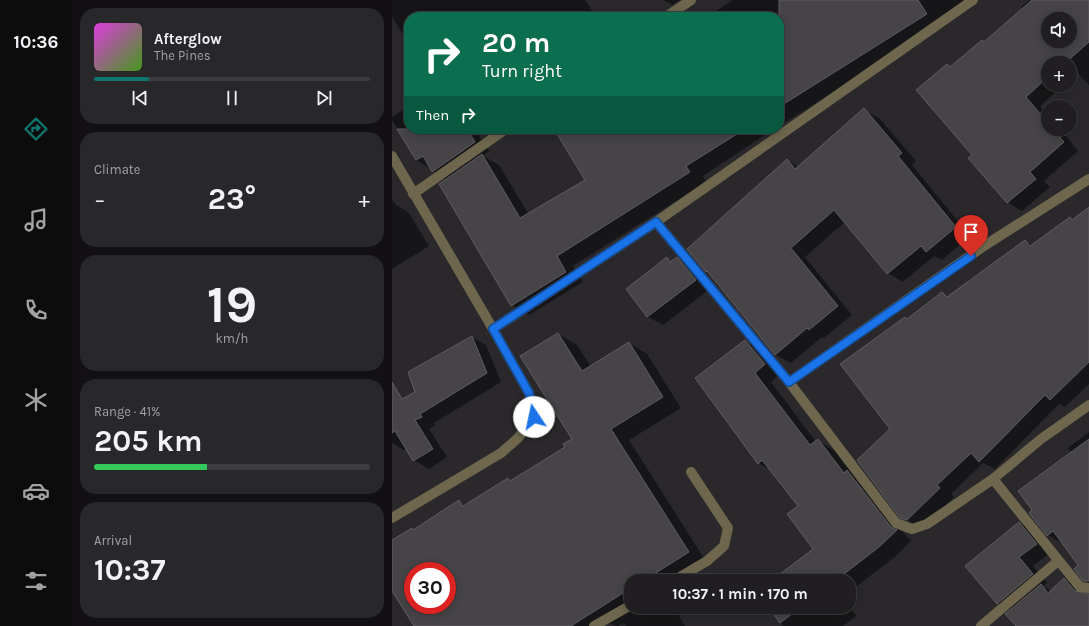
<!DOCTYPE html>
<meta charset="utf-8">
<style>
:root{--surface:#201e20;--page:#282729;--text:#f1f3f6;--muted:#a2a2a5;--line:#3d3c3e;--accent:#0f766e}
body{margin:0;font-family:Karla,sans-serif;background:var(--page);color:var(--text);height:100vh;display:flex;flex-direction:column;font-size:15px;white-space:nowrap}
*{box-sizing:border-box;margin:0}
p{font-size:13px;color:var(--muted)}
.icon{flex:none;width:22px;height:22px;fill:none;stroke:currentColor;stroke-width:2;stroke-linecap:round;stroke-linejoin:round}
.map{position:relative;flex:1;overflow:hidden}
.panel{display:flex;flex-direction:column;gap:8px;padding:8px;background:#121012;width:320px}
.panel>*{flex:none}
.guide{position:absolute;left:12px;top:12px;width:380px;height:122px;border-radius:16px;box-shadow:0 2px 10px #0003,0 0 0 1px var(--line);background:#0b6e4f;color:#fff;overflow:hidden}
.controls{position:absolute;left:649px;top:12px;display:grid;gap:8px}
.controls a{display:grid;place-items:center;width:36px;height:36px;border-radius:50%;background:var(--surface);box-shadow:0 2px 10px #0003,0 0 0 1px var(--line);font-size:20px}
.speed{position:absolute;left:12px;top:562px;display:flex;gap:8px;font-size:20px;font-weight:700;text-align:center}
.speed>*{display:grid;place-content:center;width:52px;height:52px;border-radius:50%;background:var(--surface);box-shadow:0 2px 10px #0003,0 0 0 1px var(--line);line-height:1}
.speed .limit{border:6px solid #d22;background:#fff;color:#111}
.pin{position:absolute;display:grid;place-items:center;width:34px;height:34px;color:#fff;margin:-41px -17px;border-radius:50% 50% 50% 0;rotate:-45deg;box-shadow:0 0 4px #0007}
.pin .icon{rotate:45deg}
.me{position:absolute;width:44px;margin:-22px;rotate:349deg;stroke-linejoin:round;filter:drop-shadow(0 0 3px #0008)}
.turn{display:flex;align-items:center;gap:14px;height:84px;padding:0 12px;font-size:18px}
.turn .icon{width:52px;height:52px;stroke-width:2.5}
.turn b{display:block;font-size:28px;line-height:34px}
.then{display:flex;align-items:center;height:38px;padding:0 12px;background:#0003;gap:8px;font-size:15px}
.big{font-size:30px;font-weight:700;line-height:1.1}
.panel .widget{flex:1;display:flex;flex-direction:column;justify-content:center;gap:6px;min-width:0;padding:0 14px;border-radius:16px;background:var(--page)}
.panel .dial{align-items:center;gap:0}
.dial b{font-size:52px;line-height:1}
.song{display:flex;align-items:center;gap:12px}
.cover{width:48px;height:48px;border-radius:6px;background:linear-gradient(135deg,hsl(300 70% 55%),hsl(100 70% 35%))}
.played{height:4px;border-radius:2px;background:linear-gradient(90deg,var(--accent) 20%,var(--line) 20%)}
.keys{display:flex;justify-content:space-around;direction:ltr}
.heat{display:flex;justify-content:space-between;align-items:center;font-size:22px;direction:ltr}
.charge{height:6px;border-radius:3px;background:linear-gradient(90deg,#34c759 41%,var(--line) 0)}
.trip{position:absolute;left:232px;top:574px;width:232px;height:40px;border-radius:16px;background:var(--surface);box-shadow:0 2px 10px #0003,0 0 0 1px var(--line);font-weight:700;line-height:40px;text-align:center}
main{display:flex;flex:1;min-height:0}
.tabs{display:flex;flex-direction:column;width:72px;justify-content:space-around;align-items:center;background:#0d0c0d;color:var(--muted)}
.tabs .icon{width:28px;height:28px}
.tabs .on{color:var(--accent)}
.tabs b{font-size:18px;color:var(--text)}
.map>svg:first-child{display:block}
</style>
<main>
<nav class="tabs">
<b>10:36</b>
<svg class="icon on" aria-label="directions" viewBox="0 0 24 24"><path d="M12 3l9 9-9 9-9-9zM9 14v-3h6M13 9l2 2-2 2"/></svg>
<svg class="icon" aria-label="music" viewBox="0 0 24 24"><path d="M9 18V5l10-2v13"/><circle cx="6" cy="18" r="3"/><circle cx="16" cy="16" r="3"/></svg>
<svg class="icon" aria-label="phone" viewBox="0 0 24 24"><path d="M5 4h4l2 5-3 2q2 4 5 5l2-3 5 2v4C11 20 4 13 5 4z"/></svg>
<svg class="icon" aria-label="climate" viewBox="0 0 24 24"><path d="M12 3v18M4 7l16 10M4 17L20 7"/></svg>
<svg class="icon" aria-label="car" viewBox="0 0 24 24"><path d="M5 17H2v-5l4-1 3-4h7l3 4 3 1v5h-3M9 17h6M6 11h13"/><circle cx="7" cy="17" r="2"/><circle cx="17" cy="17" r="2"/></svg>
<svg class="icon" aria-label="filters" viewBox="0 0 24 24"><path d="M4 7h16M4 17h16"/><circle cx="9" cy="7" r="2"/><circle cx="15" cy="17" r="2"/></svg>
</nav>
<section class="panel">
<div class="widget">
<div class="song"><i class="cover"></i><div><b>Afterglow</b><p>The Pines</p></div></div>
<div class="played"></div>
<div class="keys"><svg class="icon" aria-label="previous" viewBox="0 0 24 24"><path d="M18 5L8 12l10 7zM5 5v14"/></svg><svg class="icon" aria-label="pause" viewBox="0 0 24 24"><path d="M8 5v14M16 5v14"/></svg><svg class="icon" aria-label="next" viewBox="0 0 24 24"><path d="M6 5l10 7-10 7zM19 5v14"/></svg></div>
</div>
<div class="widget"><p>Climate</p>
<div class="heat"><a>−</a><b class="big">23°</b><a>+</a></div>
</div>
<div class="widget dial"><b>19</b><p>km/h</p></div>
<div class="widget"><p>Range · 41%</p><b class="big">205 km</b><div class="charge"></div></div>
<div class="widget"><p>Arrival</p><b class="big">10:37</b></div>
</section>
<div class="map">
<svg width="697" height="626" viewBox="0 0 697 626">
<rect width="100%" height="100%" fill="#2a282b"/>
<!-- shadow -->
<path fill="#0007" fill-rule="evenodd" d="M0 0H193L204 17H17V44L0 17Z
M271 0H288L280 5Z
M341 0H580L551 24 387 126V17H324L321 13Z
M637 0H697V85L686 73 678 79V63H656V85H672L648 106 656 115V129H668L686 151 652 181 658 187 630 211 615 202 581 155 555 65 559 68 591 41 593 42 631 9 629 7ZM656 19H678V41H656Z
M17 106V129H83L97 151 91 156 107 165 137 215 194 180 164 129H382L311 176 314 182 181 266 191 282 137 315 120 305 55 180 25 160 0 120V117Z
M472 110 487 118 524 161 520 165 578 236 550 260 542 256 511 282 496 273 453 222 413 257 460 315 432 338 430 337 399 363 384 355 296 249 395 160 407 167Z
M0 199 4 205 16 212 37 246 0 269Z
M697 209V384L673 407 667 404 603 469 591 463 559 494 562 497 530 528 509 517 499 429 516 319 550 293 557 297 633 241 641 246 678 218 682 220Z
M285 258 299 267 318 289 271 325 256 317 235 289 275 259 280 262Z
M166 334 185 345 199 367 237 343 255 354 289 408 237 440 315 563 286 581H239V607H282L293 626H234L232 623 226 626 216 623 212 626H23L0 589V542L67 502 74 505 116 479 120 481 174 448 181 439ZM21 571H55V605H21Z
M80 337 94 345 109 382 42 423 44 425 37 429 55 457 37 469 22 460 15 448 12 450 0 443V407L24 392Z
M353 341 370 350 389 373 379 382 424 442 426 441 442 450 460 473 472 480 515 537 520 540 504 556 457 592V581H380L423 549 407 506 379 470 366 463Z
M697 432V583L692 580 688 565 671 544 656 535 680 453 676 448Z
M627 523 642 531 659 552 641 566 655 583 651 586 659 591 672 579 689 589 697 597 694 626H621L623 624 619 611 606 603Z
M457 606 464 616 451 626H391L377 607Z"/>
<!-- building -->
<path fill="#464447" stroke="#605d60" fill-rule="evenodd" d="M387 0H526L535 14 387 107Z
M640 0H697V42L673 63H656V77L634 97 656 123V129H661L672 142 638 172 644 179 615 203 576 158 580 155 524 90 555 64 558 67 590 40 592 42ZM656 19H678V41H656Z
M472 108 510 153 506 156 564 227 534 252 529 246 495 274 442 210 399 248 446 306 417 330 415 328 383 355 315 271 314 272 295 249 395 159 403 169Z
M5 129H75L83 142 40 172 31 156 24 160Z
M162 129H353L294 166 298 172 165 256 174 272 119 306 47 184 90 154 128 218 193 180Z
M697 207V362L658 400 653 395 587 462 579 453 545 485 548 488 515 520 508 518 465 460 498 429 448 364 513 317 515 319 550 292 555 297 633 240 638 246 678 217 680 220Z
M275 257 278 262 285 257 304 280 255 317 234 289Z
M166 333 190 371 237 342 271 397 219 429 297 552 251 581H239V588L179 626H22L0 591V540L20 528 21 530 67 500 71 506 116 478 118 481 173 447 171 444 180 439 128 356ZM21 571H55V605H21Z
M80 336 95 373 28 414 30 417 23 420 41 449 21 461 3 431 0 433V382L10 399 23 392 16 372Z
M353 340 373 364 363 373 418 445 426 439 452 473 455 470 499 527 505 530 487 547 443 581H379L421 549 395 514 406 506 370 460 366 464 303 378Z
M697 439V581H691L682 569 686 565 661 531 655 536 637 513 640 510 626 491Z
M627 522 645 544 627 557 641 574 605 604 573 566Z
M672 578 683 591 697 594V626H624L613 614 649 584 656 593Z
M376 607H409L388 623Z"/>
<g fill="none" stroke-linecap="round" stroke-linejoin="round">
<!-- minor -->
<path stroke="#6e674e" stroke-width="10" d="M274 17 299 0
M0 156 101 329 137 393 142 417 126 438 109 453 0 518
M21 194 114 129
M264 222 397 382 592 246 697 179
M101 329 264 222 581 0
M397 382 504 523 520 529 535 524 601 479 649 439 697 405
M601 479 688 587 697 588
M281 581 315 561 332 546 336 528 299 472
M202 626 239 605
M589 626 666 561"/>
</g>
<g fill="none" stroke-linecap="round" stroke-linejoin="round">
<!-- route casing -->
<g stroke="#114b97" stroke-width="10">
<path id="route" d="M142 417 137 393 101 329 264 222 397 382 579 256"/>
</g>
<!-- route -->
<use href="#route" stroke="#1a73e8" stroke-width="7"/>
</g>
</svg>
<div class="controls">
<a><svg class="icon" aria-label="sound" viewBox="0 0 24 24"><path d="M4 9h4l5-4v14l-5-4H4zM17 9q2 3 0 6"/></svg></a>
<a>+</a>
<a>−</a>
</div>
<div class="speed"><div class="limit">30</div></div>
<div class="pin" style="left:579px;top:256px;background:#d93025"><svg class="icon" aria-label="arrive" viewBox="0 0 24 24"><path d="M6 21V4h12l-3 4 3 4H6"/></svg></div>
<svg class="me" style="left:142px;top:417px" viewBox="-20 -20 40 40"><circle r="19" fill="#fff"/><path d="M0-13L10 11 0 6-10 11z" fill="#1a73e8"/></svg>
<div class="trip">10:37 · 1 min · 170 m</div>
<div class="guide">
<div class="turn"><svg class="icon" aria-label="right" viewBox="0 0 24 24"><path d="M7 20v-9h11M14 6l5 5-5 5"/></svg><div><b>20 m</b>Turn right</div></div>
<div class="then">Then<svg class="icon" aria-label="right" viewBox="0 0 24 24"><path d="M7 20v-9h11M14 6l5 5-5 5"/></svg></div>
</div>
</div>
</main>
